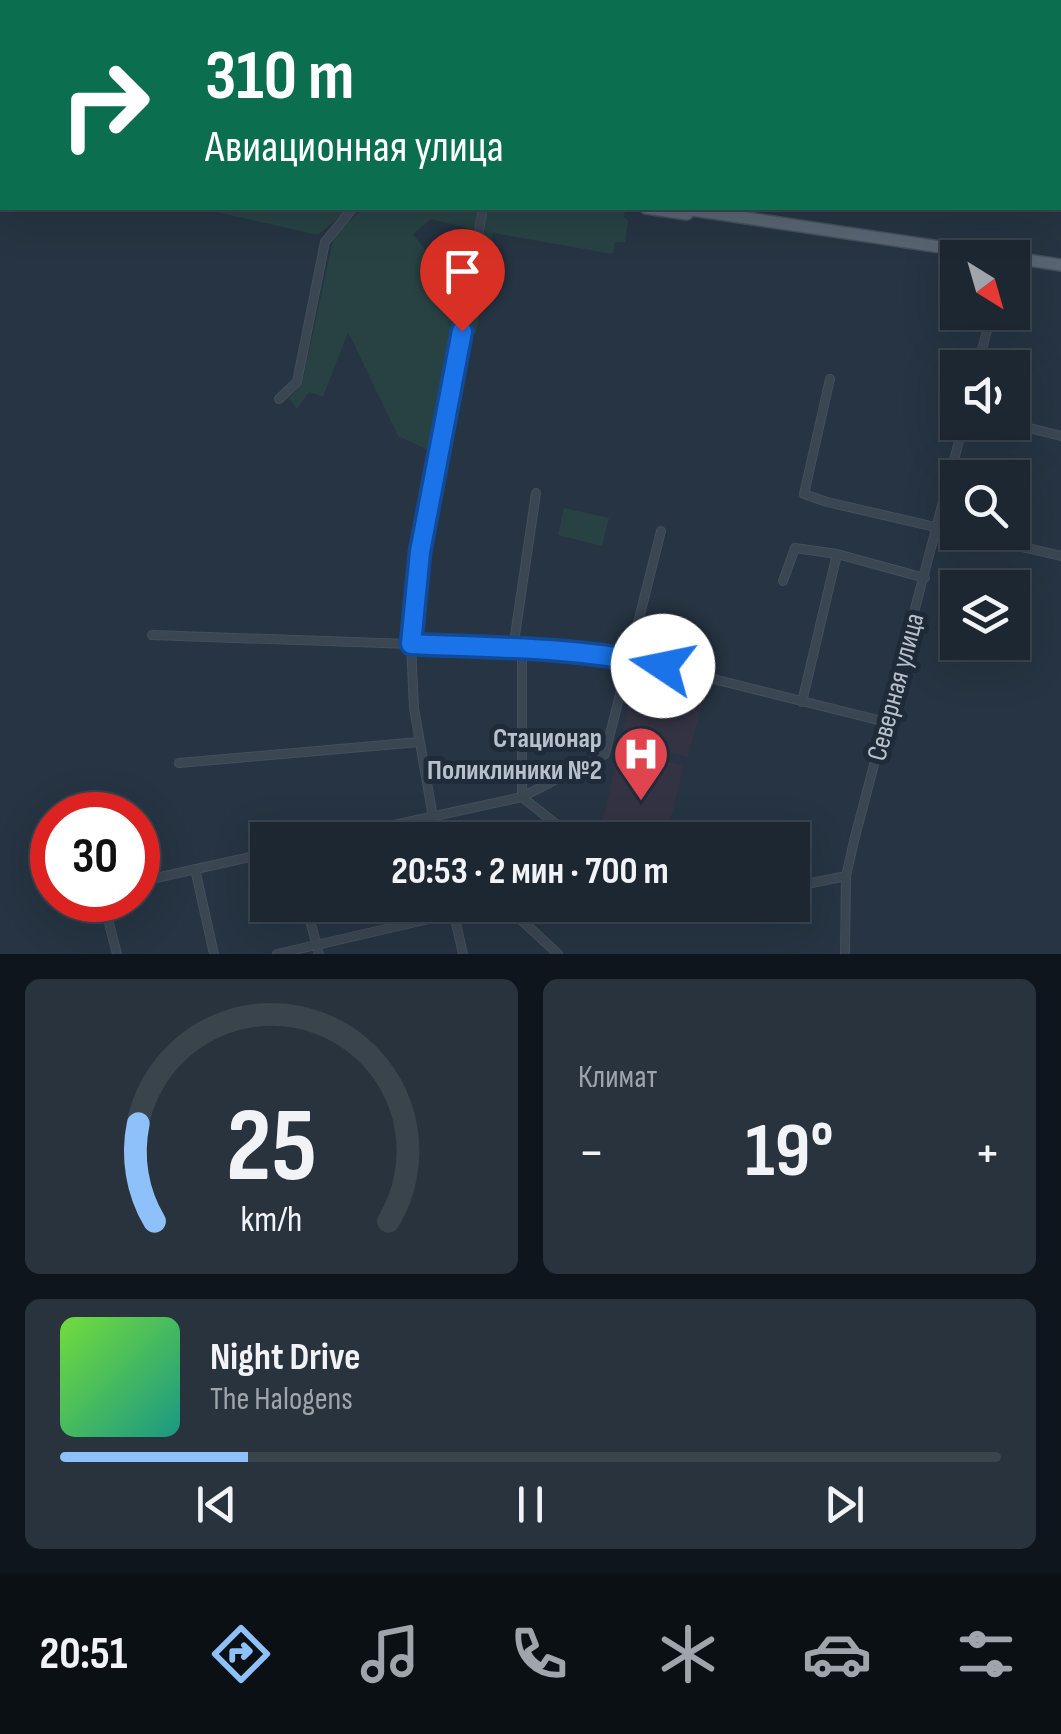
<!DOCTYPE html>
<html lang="ru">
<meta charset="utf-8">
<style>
:root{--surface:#1c2732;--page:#29333e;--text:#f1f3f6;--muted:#a0a5ac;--line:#3a444d;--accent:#8ec0fa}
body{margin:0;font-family:"Sofia Sans Condensed",sans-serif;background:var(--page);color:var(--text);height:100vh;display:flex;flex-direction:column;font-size:38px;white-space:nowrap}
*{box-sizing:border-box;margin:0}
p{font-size:32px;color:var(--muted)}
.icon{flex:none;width:55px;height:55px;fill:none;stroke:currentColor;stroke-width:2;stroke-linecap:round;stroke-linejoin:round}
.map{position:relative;height:954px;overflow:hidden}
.side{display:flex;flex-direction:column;gap:25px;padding:25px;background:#0f151c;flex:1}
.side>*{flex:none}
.guide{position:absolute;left:0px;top:0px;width:1062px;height:210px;box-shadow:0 10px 40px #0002,0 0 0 2px var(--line);background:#0b6e4f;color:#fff;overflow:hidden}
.needle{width:65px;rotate:143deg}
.tools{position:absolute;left:940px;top:240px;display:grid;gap:20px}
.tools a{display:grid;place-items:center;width:90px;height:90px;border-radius:0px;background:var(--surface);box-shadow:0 10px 40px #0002,0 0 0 2px var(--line);font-size:50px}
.speed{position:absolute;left:30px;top:792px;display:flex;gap:20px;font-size:50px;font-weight:700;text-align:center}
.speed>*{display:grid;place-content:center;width:130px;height:130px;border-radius:50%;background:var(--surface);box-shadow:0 10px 40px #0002,0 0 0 2px var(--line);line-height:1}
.speed .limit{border:15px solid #d22;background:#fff;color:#111}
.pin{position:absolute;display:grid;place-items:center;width:85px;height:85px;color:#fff;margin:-102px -42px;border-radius:50% 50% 50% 0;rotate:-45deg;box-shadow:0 0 10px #0007}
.pin .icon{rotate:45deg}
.me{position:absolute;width:110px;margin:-55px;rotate:281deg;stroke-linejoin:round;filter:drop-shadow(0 0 8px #0008)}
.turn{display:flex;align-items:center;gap:35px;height:210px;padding:0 40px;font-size:45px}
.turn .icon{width:130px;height:130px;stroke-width:2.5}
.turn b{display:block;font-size:70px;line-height:85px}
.big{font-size:75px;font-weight:700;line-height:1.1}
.side .tile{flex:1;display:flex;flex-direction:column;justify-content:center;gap:15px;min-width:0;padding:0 35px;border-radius:15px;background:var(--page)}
.side .dial{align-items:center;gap:0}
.dial svg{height:260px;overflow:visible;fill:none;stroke:var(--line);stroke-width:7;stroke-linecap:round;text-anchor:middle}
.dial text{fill:var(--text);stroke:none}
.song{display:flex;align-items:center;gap:30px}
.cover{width:120px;height:120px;border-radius:15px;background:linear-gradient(135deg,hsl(100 70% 55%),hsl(170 70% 35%))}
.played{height:10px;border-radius:5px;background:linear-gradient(90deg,var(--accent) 20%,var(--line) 20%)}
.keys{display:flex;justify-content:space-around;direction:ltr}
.heat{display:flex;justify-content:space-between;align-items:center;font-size:55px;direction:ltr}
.side .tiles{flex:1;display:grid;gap:25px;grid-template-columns:1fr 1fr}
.tile:last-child{grid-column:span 2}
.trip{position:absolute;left:250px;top:822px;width:560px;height:100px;border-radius:0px;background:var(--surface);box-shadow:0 10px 40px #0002,0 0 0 2px var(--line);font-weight:700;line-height:100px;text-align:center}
.dock{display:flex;height:160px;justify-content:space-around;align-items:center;background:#0b1014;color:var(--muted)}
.dock .icon{width:70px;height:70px}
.dock .active{color:var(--accent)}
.dock b{font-size:45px;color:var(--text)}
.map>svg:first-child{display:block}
</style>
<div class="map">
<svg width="1061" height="954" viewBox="0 0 1061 954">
<rect width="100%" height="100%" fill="#263443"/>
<!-- medical -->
<path fill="#333343" d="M637 669 707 687 688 757 620 743Z
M619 750 684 765 666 840H598Z"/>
<!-- green -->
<path fill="#284243" d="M199 208H349L318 235Z
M364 208H479L475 230 431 219 413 234 450 281 465 283 439 447 432 452 398 436 348 332 323 397 309 392 297 409 289 398 302 384 332 245 337 232Z
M487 208H593L625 211 624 217 628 221 625 242H615L613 254 493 233 476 334 465 332Z
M564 508 609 518 602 546 558 535Z"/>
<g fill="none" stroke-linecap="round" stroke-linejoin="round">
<!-- stream -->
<path stroke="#182c41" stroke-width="2.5" d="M0 83 2 84"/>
<!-- minor casing -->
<g stroke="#444f5b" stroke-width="10">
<path id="minor" d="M265 0 268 2
M977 368 992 312
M830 379 804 494 827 502 1061 556
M279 399 297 382 325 242 353 208
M1005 422 1061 436
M783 581 795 548 837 554 925 578
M152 635 522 648 629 658 886 722
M522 648V797
M513 649 536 493
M802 702 837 554
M179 763 419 742
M522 797 576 840
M325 840 522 797 605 754 661 531
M437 840 414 708 411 644 421 552 483 208
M195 869 214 954
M138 882 268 853
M792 887 846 876
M103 900 117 954
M306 905 319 954
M452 905 463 954
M505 905 558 954
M659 905 676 911 707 905
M277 954 490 905
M845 954 846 876 854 841 964 422"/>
</g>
<!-- major casing -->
<g stroke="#444f5b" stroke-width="14">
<path id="major" d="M0 73 2 74
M646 208 687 214
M679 208 1061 265"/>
</g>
<!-- minor -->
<use href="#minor" stroke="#3a4652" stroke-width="8"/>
<!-- major -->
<use href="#major" stroke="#586572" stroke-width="11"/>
<!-- rail -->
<path stroke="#5c6a79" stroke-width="2.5" stroke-dasharray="10 10" stroke-linecap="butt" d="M687 0 688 2
M1045 0 1046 2"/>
</g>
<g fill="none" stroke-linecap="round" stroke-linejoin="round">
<!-- route casing -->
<g stroke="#114b97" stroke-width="25">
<path id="route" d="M462 331 420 552 411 644C495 648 582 647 663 666"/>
</g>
<!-- route -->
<use href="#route" stroke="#1a73e8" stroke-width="18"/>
</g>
<!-- icons -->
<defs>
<g id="hospital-pin" transform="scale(2.875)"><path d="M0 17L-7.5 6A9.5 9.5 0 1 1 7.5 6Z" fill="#e0444e" stroke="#1f2b38"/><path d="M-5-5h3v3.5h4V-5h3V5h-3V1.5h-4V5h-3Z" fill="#fff"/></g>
</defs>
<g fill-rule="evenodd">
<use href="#hospital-pin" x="641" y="754"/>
</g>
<g text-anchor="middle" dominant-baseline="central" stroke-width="10" stroke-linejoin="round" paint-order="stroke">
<!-- street labels -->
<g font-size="28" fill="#b7c1cc" stroke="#1f2b38">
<text transform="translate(896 687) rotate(-75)">Северная улица</text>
</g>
<!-- poi labels -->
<g font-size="28" font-weight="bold" fill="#b7c1cc" stroke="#1f2b38" text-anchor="end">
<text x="602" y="738">Стационар<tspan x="602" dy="32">Поликлиники №2</tspan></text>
</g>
</g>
</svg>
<div class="tools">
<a><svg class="needle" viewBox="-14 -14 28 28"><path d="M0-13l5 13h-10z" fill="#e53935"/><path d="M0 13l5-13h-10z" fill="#a0a5ac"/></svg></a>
<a><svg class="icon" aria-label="sound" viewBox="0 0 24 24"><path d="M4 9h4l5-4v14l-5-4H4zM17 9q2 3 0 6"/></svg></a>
<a><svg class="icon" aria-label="search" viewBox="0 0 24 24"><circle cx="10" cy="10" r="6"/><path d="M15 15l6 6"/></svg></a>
<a><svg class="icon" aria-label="layers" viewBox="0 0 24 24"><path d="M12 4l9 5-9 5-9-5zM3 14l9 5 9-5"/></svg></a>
</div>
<div class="speed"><div class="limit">30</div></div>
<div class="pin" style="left:462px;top:331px;background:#d93025"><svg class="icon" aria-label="arrive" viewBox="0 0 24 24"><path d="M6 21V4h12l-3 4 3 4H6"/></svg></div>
<svg class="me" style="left:663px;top:666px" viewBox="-20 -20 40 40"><circle r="19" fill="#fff"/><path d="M0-13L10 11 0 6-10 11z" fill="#1a73e8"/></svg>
<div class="trip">20:53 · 2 мин · 700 m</div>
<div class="guide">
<div class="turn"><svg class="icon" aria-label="right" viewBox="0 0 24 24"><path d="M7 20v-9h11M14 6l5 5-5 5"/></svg><div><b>310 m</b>Авиационная улица</div></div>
</div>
</div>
<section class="side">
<div class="tiles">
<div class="tile dial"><svg viewBox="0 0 100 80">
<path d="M14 69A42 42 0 1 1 86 69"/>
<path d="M14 69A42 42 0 0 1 9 39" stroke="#8ec0fa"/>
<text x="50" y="56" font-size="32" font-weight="700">25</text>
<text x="50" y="72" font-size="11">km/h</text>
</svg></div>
<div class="tile"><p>Климат</p>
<div class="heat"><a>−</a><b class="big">19°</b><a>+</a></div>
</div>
<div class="tile">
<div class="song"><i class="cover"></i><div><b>Night Drive</b><p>The Halogens</p></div></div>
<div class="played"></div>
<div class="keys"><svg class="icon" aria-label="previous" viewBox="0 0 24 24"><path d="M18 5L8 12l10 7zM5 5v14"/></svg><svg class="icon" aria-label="pause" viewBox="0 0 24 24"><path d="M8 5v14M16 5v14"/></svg><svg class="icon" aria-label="next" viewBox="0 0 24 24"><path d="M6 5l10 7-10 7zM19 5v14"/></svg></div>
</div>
</div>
</section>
<nav class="dock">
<b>20:51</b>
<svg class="icon active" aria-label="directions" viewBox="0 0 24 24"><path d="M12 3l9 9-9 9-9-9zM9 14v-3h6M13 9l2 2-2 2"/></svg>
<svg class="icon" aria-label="music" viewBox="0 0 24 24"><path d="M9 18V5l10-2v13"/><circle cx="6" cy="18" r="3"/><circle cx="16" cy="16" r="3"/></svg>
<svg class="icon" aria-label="phone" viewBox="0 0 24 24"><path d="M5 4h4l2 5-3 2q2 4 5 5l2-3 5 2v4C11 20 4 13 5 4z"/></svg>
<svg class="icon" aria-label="climate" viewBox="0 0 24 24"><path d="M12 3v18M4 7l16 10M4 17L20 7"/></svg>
<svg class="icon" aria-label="car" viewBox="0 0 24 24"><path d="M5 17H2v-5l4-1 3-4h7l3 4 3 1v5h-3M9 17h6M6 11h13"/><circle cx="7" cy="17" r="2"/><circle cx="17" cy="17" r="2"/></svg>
<svg class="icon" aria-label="filters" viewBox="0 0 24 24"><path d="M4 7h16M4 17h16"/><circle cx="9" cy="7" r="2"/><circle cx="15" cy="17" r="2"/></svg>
</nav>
